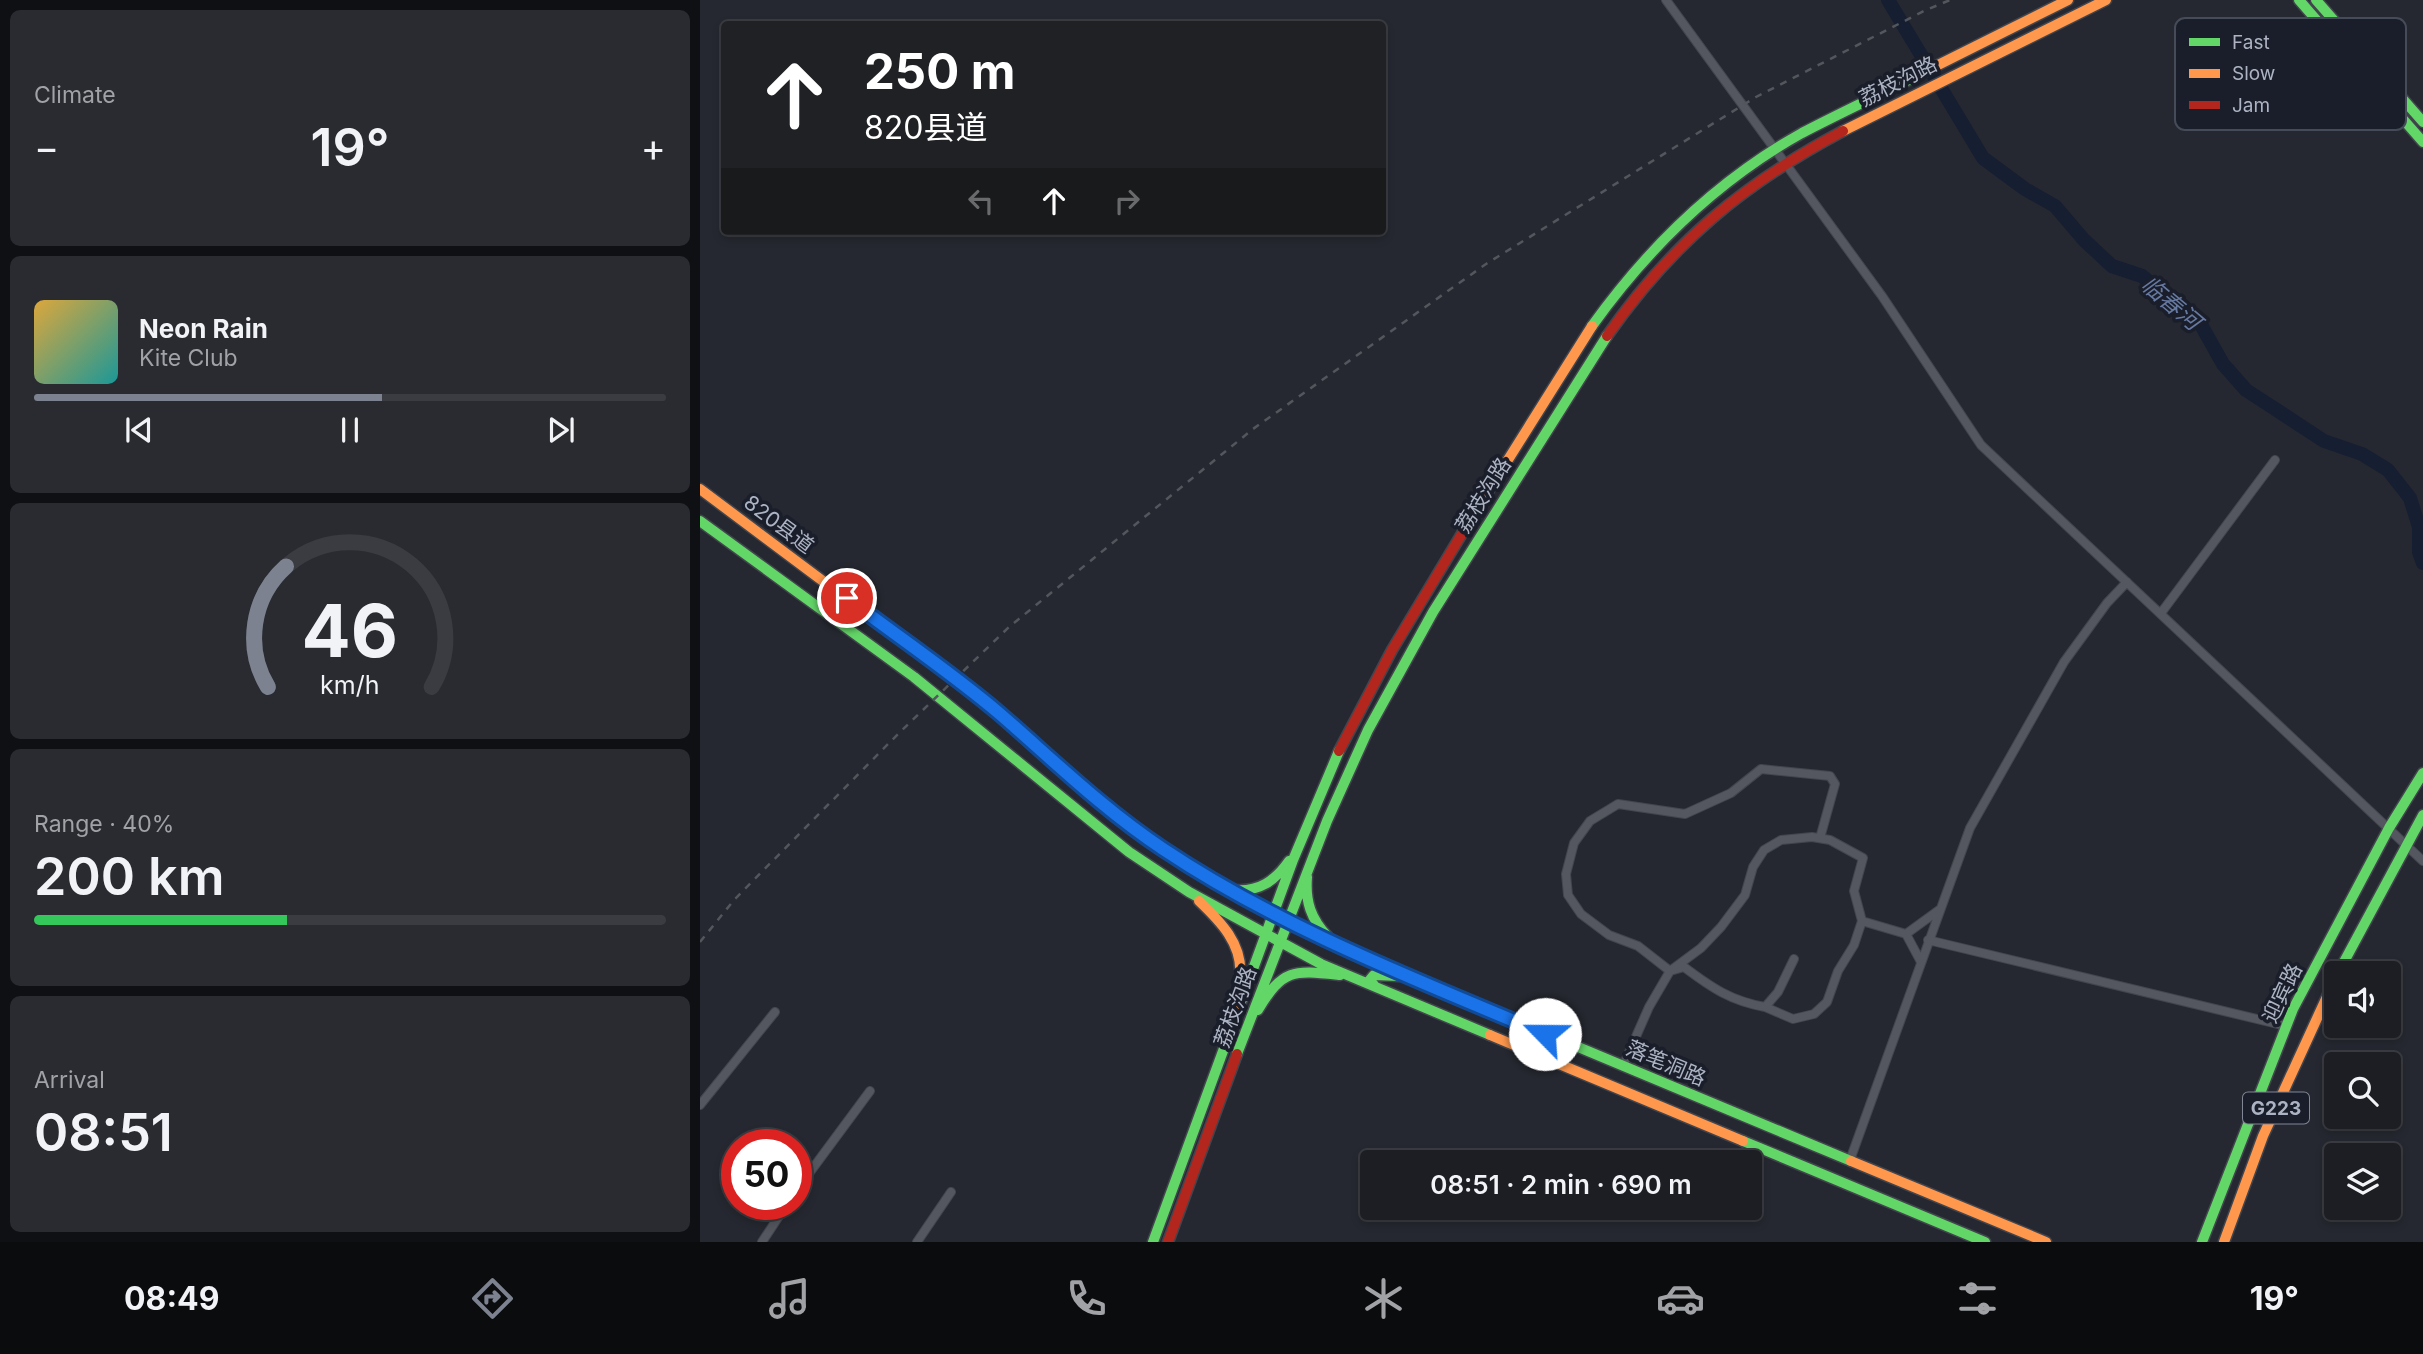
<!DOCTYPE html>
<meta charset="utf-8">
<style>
:root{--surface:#1c1e24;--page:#292b31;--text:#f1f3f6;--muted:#a0a2a6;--line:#3a3c41;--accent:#7d8290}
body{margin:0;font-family:Inter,"Noto Sans SC",sans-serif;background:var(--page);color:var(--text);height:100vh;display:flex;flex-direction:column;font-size:26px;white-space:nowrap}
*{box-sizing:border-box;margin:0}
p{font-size:23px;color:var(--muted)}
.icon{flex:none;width:38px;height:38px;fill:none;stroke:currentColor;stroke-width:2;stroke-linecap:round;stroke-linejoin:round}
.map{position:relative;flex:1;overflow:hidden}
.details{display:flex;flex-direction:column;gap:10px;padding:10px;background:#0f1014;width:700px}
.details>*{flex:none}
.banner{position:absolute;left:21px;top:21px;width:665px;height:214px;border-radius:7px;box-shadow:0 4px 10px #0003,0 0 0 2px var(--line);background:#202124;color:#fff;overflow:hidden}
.controls{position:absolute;left:1624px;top:961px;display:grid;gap:14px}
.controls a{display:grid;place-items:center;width:77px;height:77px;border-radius:7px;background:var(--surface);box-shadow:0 4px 10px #0003,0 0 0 2px var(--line);font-size:35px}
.speed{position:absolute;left:21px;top:1129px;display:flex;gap:14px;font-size:35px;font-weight:700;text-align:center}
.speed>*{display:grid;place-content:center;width:91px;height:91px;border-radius:50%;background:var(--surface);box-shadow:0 4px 10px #0003,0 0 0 2px var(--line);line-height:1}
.speed .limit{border:10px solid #d22;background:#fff;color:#111}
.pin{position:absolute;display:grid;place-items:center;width:60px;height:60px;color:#fff;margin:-30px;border:4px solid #fff;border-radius:50%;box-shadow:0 2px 7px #0007}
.me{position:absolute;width:77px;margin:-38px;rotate:293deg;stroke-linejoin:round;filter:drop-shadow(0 0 5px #0008)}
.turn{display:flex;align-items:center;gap:24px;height:147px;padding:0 28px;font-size:32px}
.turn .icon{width:91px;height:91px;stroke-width:2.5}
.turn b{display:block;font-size:49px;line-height:60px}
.lanes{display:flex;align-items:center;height:66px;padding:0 28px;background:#0003;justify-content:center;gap:35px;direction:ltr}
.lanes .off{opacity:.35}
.big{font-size:52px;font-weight:600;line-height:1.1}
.details .card{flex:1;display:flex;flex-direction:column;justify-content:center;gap:10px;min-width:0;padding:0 24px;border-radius:10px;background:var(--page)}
.details .dial{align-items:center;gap:0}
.dial svg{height:182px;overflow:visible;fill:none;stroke:var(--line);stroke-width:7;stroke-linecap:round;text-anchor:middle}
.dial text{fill:var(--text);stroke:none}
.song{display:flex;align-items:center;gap:21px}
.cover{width:84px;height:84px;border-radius:10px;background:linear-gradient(135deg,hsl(40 70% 55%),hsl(180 70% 35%))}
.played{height:7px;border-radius:4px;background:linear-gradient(90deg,var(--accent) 55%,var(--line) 55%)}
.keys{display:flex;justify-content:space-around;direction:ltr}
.heat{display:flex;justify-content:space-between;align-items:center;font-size:38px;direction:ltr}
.charge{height:10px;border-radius:5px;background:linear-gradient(90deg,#34c759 40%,var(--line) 0)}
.trip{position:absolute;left:660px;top:1150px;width:402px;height:70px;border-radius:7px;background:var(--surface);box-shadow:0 4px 10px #0003,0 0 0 2px var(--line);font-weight:600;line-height:70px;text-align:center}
.tab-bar{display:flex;height:112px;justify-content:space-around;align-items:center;background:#0b0c0e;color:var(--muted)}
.tab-bar .icon{width:49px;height:49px}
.tab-bar .current{color:var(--accent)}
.tab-bar b{font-size:32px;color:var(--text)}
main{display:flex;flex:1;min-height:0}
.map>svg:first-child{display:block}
</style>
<main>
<section class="details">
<div class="card"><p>Climate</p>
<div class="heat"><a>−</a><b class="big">19°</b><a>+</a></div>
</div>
<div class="card">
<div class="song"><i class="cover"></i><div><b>Neon Rain</b><p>Kite Club</p></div></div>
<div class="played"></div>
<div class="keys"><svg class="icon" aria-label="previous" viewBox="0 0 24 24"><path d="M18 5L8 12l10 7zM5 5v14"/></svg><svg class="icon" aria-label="pause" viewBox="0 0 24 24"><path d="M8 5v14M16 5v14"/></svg><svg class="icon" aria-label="next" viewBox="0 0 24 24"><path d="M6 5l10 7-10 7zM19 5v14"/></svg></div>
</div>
<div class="card dial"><svg viewBox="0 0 100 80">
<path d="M14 69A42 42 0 1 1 86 69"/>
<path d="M14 69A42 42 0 0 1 22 16" stroke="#7d8290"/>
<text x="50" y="56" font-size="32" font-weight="700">46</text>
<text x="50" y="72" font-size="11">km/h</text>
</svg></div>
<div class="card"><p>Range · 40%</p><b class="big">200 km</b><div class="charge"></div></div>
<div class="card"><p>Arrival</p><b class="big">08:51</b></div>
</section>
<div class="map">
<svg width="1723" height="1242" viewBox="0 0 1723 1242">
<rect width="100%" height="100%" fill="#252830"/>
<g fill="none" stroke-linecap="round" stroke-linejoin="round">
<!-- river -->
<path stroke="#161e32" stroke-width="14" d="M1188 0 1283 158 1325 189 1355 206 1384 240 1412 266 1442 276 1500 323 1523 364 1546 390 1624 441 1662 454 1688 470 1710 498 1719 527V552L1723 563"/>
<!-- street casing -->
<g stroke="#42454d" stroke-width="10">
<path id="street" d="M966 0 1182 296 1281 445 1723 861
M1461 613 1575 460
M1162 921 1206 934
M1228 940 1586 1026
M1221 962 1206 934 1239 910
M1065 1007 1093 1019 1114 1014 1127 1002 1138 971 1154 945 1162 921 1154 891 1163 858 1130 840 1112 837 1081 840 1064 850 1053 867 1045 895 1021 927 1001 948 970 971 938 946 909 935 881 914 868 895 866 874 874 843 890 821 918 804 985 814 1031 793 1061 769 1130 776 1135 784 1120 838
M923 1066 949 1007 970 971 984 967C1012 988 1031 1001 1065 1007L1078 992 1094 959
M0 1105 75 1012
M1150 1160 1270 828 1364 662 1407 603 1427 582
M96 1191 170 1091
M62 1242 87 1204
M217 1242 251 1192"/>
</g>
<!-- fast casing -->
<g stroke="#42454d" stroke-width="13">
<path id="fast" d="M1599 0 1723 142
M1616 0 1723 122
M892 326C948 248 1018 180 1102 133 1144 111 1188 91 1230 69
M0 521 214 677 429 852 489 892 621 964 790 1035
M441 833 485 863 560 907 682 965 1151 1161
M607 877C605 902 611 919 628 937
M534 890C559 892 575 881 589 861
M1638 973 1723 815
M674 985 669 981 674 975 699 976
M558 1010C583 968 594 970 640 975
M537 1054 627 821 668 730 733 612 907 336
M1043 1141 1285 1242
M453 1242 593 860 639 751
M1502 1242 1593 1009 1689 828 1723 773"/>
</g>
<!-- slow casing -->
<g stroke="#42454d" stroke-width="13">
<path id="slow" d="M1230 69 1368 0
M1143 131 1406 0
M0 489 199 638
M772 517 892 326
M499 901C520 921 543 944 540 976 539 989 535 1001 534 1014
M790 1035 1043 1141
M1151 1161 1346 1242
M1524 1242 1563 1136 1636 977"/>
</g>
<!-- jam casing -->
<g stroke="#42454d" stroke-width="13">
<path id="jam" d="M907 336C972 243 1043 184 1143 131
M199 638 297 712 419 818 441 833
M639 751 692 650 772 517
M468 1242 537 1054"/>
</g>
<!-- street -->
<use href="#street" stroke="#54575f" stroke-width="8"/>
<!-- fast -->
<use href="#fast" stroke="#63d668" stroke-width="10"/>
<!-- slow -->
<use href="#slow" stroke="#ff974d" stroke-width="10"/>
<!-- jam -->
<use href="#jam" stroke="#b3261e" stroke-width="10"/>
<!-- rail -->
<path stroke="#53565c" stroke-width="2.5" stroke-dasharray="7 7" stroke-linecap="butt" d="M0 942 34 900 198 734 309 627 553 429 786 264 1056 97 1224 11 1250 0"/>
</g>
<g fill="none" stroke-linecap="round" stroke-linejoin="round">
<!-- route casing -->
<g stroke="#114b97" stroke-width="18">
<path id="route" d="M147 598C198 637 252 673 300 714 353 760 404 810 463 849 581 928 715 979 845 1034"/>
</g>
<!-- route -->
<use href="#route" stroke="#1a73e8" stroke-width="12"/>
</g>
<g text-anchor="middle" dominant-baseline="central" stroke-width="7" stroke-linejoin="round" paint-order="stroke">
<!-- shield labels -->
<rect fill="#191e2a" stroke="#818695" stroke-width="2" x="1543" y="1092.5" width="66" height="31" rx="5"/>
<g font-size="19" font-weight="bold" fill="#adb3c3">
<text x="1576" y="1108">G223</text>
</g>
<!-- street labels -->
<g font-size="21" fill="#adb3c3" stroke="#191e2a">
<text transform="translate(1198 81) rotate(-27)">荔枝沟路</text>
<text transform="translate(783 495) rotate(-58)">荔枝沟路</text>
<text transform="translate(79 524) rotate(37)">820县道</text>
<text transform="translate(1582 993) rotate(-64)">迎宾路</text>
<text transform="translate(535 1007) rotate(-70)">荔枝沟路</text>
<text transform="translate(966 1063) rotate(23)">落笔洞路</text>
</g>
<!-- water labels -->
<g font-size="23" font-style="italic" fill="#6779a1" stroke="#191e2a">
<text transform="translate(1471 303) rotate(40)">临春河</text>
</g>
</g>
<!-- legend -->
<rect x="1475" y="18" width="231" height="112" rx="10" fill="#191e2a" stroke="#454b58" stroke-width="2"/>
<rect x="1489" y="38" width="31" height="8" fill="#63d668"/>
<rect x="1489" y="69" width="31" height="9" fill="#ff974d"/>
<rect x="1489" y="101" width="31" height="8" fill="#b3261e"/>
<g font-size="19" fill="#adb3c3">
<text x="1532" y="49">Fast</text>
<text x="1532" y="80">Slow</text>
<text x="1532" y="112">Jam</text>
</g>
</svg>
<div class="controls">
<a><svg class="icon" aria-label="sound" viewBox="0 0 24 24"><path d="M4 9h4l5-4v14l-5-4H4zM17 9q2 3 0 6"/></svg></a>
<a><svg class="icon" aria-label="search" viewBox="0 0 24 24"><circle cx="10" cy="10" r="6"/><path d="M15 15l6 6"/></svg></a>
<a><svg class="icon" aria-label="layers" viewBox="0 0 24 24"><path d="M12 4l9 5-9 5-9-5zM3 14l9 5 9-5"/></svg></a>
</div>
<div class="speed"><div class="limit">50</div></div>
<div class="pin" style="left:147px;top:598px;background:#d93025"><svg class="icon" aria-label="arrive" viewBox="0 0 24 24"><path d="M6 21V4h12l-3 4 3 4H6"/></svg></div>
<svg class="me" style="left:845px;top:1034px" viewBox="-20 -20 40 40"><circle r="19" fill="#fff"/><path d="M0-13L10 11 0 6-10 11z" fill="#1a73e8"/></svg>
<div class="trip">08:51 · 2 min · 690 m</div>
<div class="banner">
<div class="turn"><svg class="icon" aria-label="ahead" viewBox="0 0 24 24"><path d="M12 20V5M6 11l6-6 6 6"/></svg><div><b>250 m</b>820县道</div></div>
<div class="lanes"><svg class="icon off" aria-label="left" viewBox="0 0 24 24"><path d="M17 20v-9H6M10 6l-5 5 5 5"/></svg><svg class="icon" aria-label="ahead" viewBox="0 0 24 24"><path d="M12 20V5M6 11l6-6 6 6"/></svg><svg class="icon off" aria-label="right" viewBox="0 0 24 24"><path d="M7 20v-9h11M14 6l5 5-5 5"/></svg></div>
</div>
</div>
</main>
<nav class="tab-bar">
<b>08:49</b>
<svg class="icon current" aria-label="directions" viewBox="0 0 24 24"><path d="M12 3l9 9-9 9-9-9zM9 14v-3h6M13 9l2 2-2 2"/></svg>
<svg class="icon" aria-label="music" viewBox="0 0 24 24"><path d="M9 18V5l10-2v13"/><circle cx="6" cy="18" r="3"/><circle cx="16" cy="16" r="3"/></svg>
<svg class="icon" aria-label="phone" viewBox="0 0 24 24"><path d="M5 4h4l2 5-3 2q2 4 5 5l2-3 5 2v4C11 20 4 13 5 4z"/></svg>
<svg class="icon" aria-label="climate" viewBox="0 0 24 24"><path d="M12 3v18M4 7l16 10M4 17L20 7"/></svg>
<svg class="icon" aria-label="car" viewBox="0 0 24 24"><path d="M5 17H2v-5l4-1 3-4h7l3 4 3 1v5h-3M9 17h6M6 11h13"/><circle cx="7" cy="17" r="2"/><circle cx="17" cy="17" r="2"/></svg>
<svg class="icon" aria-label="filters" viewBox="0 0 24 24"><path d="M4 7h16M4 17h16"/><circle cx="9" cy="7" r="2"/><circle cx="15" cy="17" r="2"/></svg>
<b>19°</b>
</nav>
